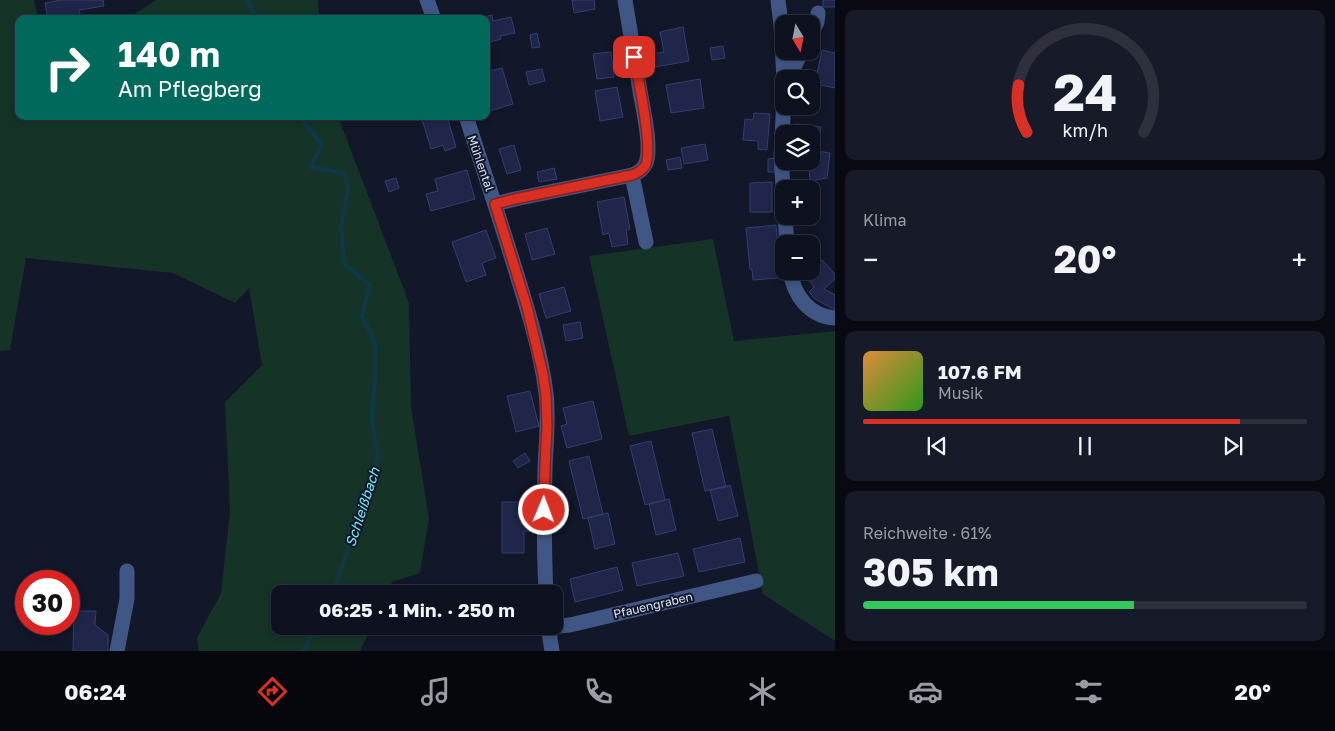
<!DOCTYPE html>
<html lang="de">
<meta charset="utf-8">
<style>
:root{--surface:#0e111f;--page:#171a28;--text:#f1f3f6;--muted:#9b9da4;--line:#2e313d;--accent:#d93025}
body{margin:0;font-family:"Golos Text",sans-serif;background:var(--page);color:var(--text);height:100vh;display:flex;flex-direction:column;font-size:19px;white-space:nowrap}
*{box-sizing:border-box;margin:0}
p{font-size:16px;color:var(--muted)}
.icon{flex:none;width:28px;height:28px;fill:none;stroke:currentColor;stroke-width:2;stroke-linecap:round;stroke-linejoin:round}
.map{position:relative;flex:1;overflow:hidden}
.side{display:flex;flex-direction:column;gap:10px;padding:10px;background:#080911;width:500px}
.side>*{flex:none}
.top-card{position:absolute;left:15px;top:15px;width:475px;height:105px;border-radius:10px;box-shadow:0 2px 8px #0003,0 0 0 1px var(--line);background:#00695c;color:#fff;overflow:hidden}
.needle{width:32px;rotate:170deg}
.fabs{position:absolute;left:775px;top:15px;display:grid;gap:10px}
.fabs a{display:grid;place-items:center;width:45px;height:45px;border-radius:10px;background:var(--surface);box-shadow:0 2px 8px #0003,0 0 0 1px var(--line);font-size:25px}
.speed{position:absolute;left:15px;top:570px;display:flex;gap:10px;font-size:25px;font-weight:700;text-align:center}
.speed>*{display:grid;place-content:center;width:65px;height:65px;border-radius:50%;background:var(--surface);box-shadow:0 2px 8px #0003,0 0 0 1px var(--line);line-height:1}
.speed .limit{border:8px solid #d22;background:#fff;color:#111}
.pin{position:absolute;display:grid;place-items:center;width:42px;height:42px;color:#fff;margin:-21px;border-radius:10px;box-shadow:0 2px 8px #0006}
.me{position:absolute;width:55px;margin:-28px;rotate:1deg;stroke-linejoin:round;filter:drop-shadow(0 0 4px #0008)}
.turn{display:flex;align-items:center;gap:18px;height:105px;padding:0 20px;font-size:22px}
.turn .icon{width:65px;height:65px;stroke-width:2.5}
.turn b{display:block;font-size:35px;line-height:42px}
.big{font-size:38px;font-weight:700;line-height:1.1}
.side .tile{flex:1;display:flex;flex-direction:column;justify-content:center;gap:8px;min-width:0;padding:0 18px;border-radius:10px;background:var(--page)}
.side .dial{align-items:center;gap:0}
.dial svg{height:130px;overflow:visible;fill:none;stroke:var(--line);stroke-width:7;stroke-linecap:round;text-anchor:middle}
.dial text{fill:var(--text);stroke:none}
.song{display:flex;align-items:center;gap:15px}
.cover{width:60px;height:60px;border-radius:8px;background:linear-gradient(135deg,hsl(30 70% 55%),hsl(110 70% 35%))}
.played{height:5px;border-radius:2px;background:linear-gradient(90deg,var(--accent) 85%,var(--line) 85%)}
.keys{display:flex;justify-content:space-around;direction:ltr}
.heat{display:flex;justify-content:space-between;align-items:center;font-size:28px;direction:ltr}
.charge{height:8px;border-radius:4px;background:linear-gradient(90deg,#34c759 61%,var(--line) 0)}
.trip{position:absolute;left:271px;top:585px;width:292px;height:50px;border-radius:10px;background:var(--surface);box-shadow:0 2px 8px #0003,0 0 0 1px var(--line);font-weight:700;line-height:50px;text-align:center}
.dock{display:flex;height:80px;justify-content:space-around;align-items:center;background:#06070c;color:var(--muted)}
.dock .icon{width:35px;height:35px}
.dock .current{color:var(--accent)}
.dock b{font-size:22px;color:var(--text)}
main{display:flex;flex:1;min-height:0}
.map>svg:first-child{display:block}
</style>
<main>
<div class="map">
<svg width="835" height="651" viewBox="0 0 835 651">
<rect width="100%" height="100%" fill="#121729"/>
<!-- green -->
<path fill="#153327" d="M0 0H34L38 19H19V116H338L409 303 411 406 429 519 420 573 392 582 387 594H280V626H372L360 651H199L197 638 221 593 230 512 225 402 262 365 249 288 235 303 173 273 26 258 10 350 0 351Z
M156 0H318L319 19H127Z
M713 239 734 341 835 331V641L763 594 729 416 629 436 589 256Z"/>
<g fill="none" stroke-linecap="round" stroke-linejoin="round">
<!-- stream -->
<path stroke="#0e3846" stroke-width="4.5" d="M247 0 258 19
M299 116 322 145 310 167 344 173 348 190 341 226 344 264 370 285 362 316 375 342V377L372 418 378 457 333 594
M304 651 316 626"/>
</g>
<!-- building -->
<path fill="#1f2649" stroke="#333e74" d="M61 0H103L104 6 79 10 81 19H48L45 3Z
M572 0H594L595 9 574 13Z
M823 0H835V7H823Z
M492 15 493 21 511 17 515 33 500 36 501 39 486 43V19H476Z
M683 27 689 61 655 67 652 54 664 52 660 32Z
M537 33 540 47 532 48 530 35Z
M723 46 725 58 712 60 710 48Z
M822 50 835 53V88L815 84Z
M611 52 614 77 597 79 593 54Z
M502 68 513 104 489 111 486 104V72Z
M542 69 545 81 529 85 526 72Z
M700 79 704 108 671 113 666 85Z
M617 87 623 117 600 121 595 91Z
M754 113 770 114 767 150 758 149V141L743 140 745 119 753 120Z
M421 116H447L456 147 445 151 443 145 431 149Z
M796 124 821 127 817 151 830 153 827 178 810 181 809 168 790 164V161H811V134H794Z
M705 144 708 160 684 164 681 148Z
M514 145 521 170 507 174 499 149Z
M680 157 682 168 668 170 666 160Z
M776 158V172H768V159Z
M554 168 557 179 539 182 537 172Z
M467 170 475 199 431 211 426 194 438 191 435 179Z
M396 178 399 188 389 192 385 181Z
M772 182V212H750V183Z
M624 197 630 229 626 230 628 244 612 247 609 233 603 235 597 202Z
M811 207 818 208 815 225 800 222 801 216H811Z
M776 225 780 266H777L778 278 753 280 752 269H750L746 228Z
M547 228 555 254 532 260 525 234Z
M486 230 496 258 482 263 486 275 466 282 452 242Z
M822 260 835 274V279L824 289 835 295V310L815 299 809 292 814 287 804 274 808 271H811V268Z
M564 287 571 311 546 318 539 294Z
M580 322 583 338 566 341 563 325Z
M530 391 539 426 516 432 507 396Z
M593 401 602 439 567 448 561 426 567 424 563 408Z
M712 429 726 487 705 491 692 433Z
M651 441 665 500 645 505 630 446Z
M525 453 530 461 518 468 513 461Z
M589 456 603 514 583 519 569 461Z
M730 485 738 516 718 521 710 490Z
M669 499 676 530 656 535 649 504Z
M502 502H532V531H524V553H502Z
M608 513 615 544 595 549 588 518Z
M740 538 745 562 699 572 693 549Z
M678 553 684 576 637 586 632 563Z
M617 567 623 590 575 602 570 579Z
M74 611H96L95 625 108 635V651H73Z"/>
<g fill="none" stroke-linecap="round" stroke-linejoin="round">
<!-- minor -->
<path stroke="#405785" stroke-width="15" d="M427 0 434 19
M778 0 781 25 784 79
M811 34 817 22 818 13
M786 79 791 73 802 51
M784 97 781 158 784 199
M466 116C483 169 501 222 517 275 529 314 541 353 546 393 549 418 546 443 545 469 544 510 544 552 546 594
M632 175 646 242
M495 204 515 199 632 175C638 173 643 170 646 163 652 146 643 109 640 91 635 61 630 30 625 0
M785 216 787 244
M790 271C794 296 809 316 835 318
M548 626 552 651
M548 627 570 625 756 581
M117 651 127 599V571"/>
</g>
<g fill="none" stroke-linecap="round" stroke-linejoin="round">
<!-- route casing -->
<g stroke="#8d1f18" stroke-width="12">
<path id="route" d="M544 510 545 467 547 426 546 395 543 374 527 307 495 204 515 199 632 175C637 173 642 171 645 166 654 151 638 77 634 57"/>
</g>
<!-- route -->
<use href="#route" stroke="#d93025" stroke-width="9"/>
</g>
<g text-anchor="middle" dominant-baseline="central" stroke-width="4" stroke-linejoin="round" paint-order="stroke">
<!-- street labels -->
<g font-size="12" fill="#dce5fd" stroke="#121729">
<text transform="translate(481 163) rotate(71)">Mühlental</text>
<text transform="translate(653 605) rotate(-13)">Pfauengraben</text>
</g>
<!-- water labels -->
<g font-size="14" font-style="italic" fill="#70ecf7" stroke="#121729">
<text transform="translate(362 507) rotate(-72)">Schleißbach</text>
</g>
</g>
</svg>
<div class="fabs">
<a><svg class="needle" viewBox="-14 -14 28 28"><path d="M0-13l5 13h-10z" fill="#e53935"/><path d="M0 13l5-13h-10z" fill="#9b9da4"/></svg></a>
<a><svg class="icon" aria-label="search" viewBox="0 0 24 24"><circle cx="10" cy="10" r="6"/><path d="M15 15l6 6"/></svg></a>
<a><svg class="icon" aria-label="layers" viewBox="0 0 24 24"><path d="M12 4l9 5-9 5-9-5zM3 14l9 5 9-5"/></svg></a>
<a>+</a>
<a>−</a>
</div>
<div class="speed"><div class="limit">30</div></div>
<div class="pin" style="left:634px;top:57px;background:#d93025"><svg class="icon" aria-label="arrive" viewBox="0 0 24 24"><path d="M6 21V4h12l-3 4 3 4H6"/></svg></div>
<svg class="me" style="left:544px;top:510px" viewBox="-20 -20 40 40"><circle r="17" fill="#d93025" stroke="#fff" stroke-width="3"/><path d="M0-11L8 9 0 5-8 9z" fill="#fff"/></svg>
<div class="trip">06:25 · 1 Min. · 250 m</div>
<div class="top-card">
<div class="turn"><svg class="icon" aria-label="right" viewBox="0 0 24 24"><path d="M7 20v-9h11M14 6l5 5-5 5"/></svg><div><b>140 m</b>Am Pflegberg</div></div>
</div>
</div>
<section class="side">
<div class="tile dial"><svg viewBox="0 0 100 80">
<path d="M14 69A42 42 0 1 1 86 69"/>
<path d="M14 69A42 42 0 0 1 9 40" stroke="#d93025"/>
<text x="50" y="56" font-size="32" font-weight="700">24</text>
<text x="50" y="72" font-size="11">km/h</text>
</svg></div>
<div class="tile"><p>Klima</p>
<div class="heat"><a>−</a><b class="big">20°</b><a>+</a></div>
</div>
<div class="tile">
<div class="song"><i class="cover"></i><div><b>107.6 FM</b><p>Musik</p></div></div>
<div class="played"></div>
<div class="keys"><svg class="icon" aria-label="previous" viewBox="0 0 24 24"><path d="M18 5L8 12l10 7zM5 5v14"/></svg><svg class="icon" aria-label="pause" viewBox="0 0 24 24"><path d="M8 5v14M16 5v14"/></svg><svg class="icon" aria-label="next" viewBox="0 0 24 24"><path d="M6 5l10 7-10 7zM19 5v14"/></svg></div>
</div>
<div class="tile"><p>Reichweite · 61%</p><b class="big">305 km</b><div class="charge"></div></div>
</section>
</main>
<nav class="dock">
<b>06:24</b>
<svg class="icon current" aria-label="directions" viewBox="0 0 24 24"><path d="M12 3l9 9-9 9-9-9zM9 14v-3h6M13 9l2 2-2 2"/></svg>
<svg class="icon" aria-label="music" viewBox="0 0 24 24"><path d="M9 18V5l10-2v13"/><circle cx="6" cy="18" r="3"/><circle cx="16" cy="16" r="3"/></svg>
<svg class="icon" aria-label="phone" viewBox="0 0 24 24"><path d="M5 4h4l2 5-3 2q2 4 5 5l2-3 5 2v4C11 20 4 13 5 4z"/></svg>
<svg class="icon" aria-label="climate" viewBox="0 0 24 24"><path d="M12 3v18M4 7l16 10M4 17L20 7"/></svg>
<svg class="icon" aria-label="car" viewBox="0 0 24 24"><path d="M5 17H2v-5l4-1 3-4h7l3 4 3 1v5h-3M9 17h6M6 11h13"/><circle cx="7" cy="17" r="2"/><circle cx="17" cy="17" r="2"/></svg>
<svg class="icon" aria-label="filters" viewBox="0 0 24 24"><path d="M4 7h16M4 17h16"/><circle cx="9" cy="7" r="2"/><circle cx="15" cy="17" r="2"/></svg>
<b>20°</b>
</nav>
